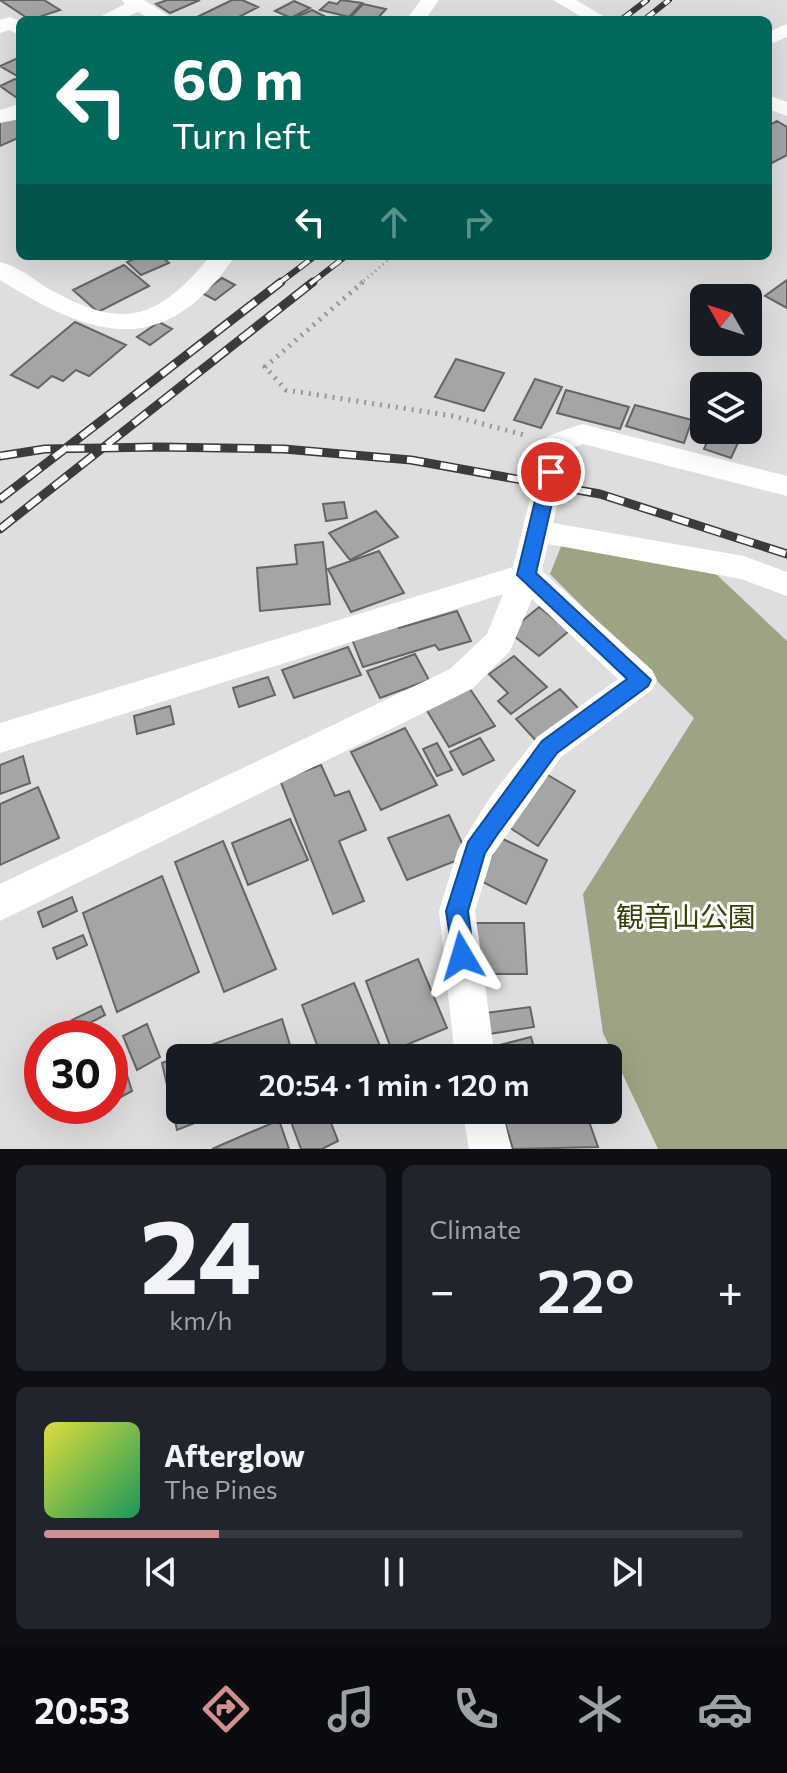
<!DOCTYPE html>
<meta charset="utf-8">
<style>
:root{--surface:#171b24;--page:#20242c;--text:#f1f3f6;--muted:#9ea1a6;--line:#363941;--accent:#d1908f}
body{margin:0;font-family:Commissioner,"Noto Sans JP",sans-serif;background:var(--page);color:var(--text);height:100vh;display:flex;flex-direction:column;font-size:30px;white-space:nowrap}
*{box-sizing:border-box;margin:0}
p{font-size:26px;color:var(--muted)}
.icon{flex:none;width:44px;height:44px;fill:none;stroke:currentColor;stroke-width:2;stroke-linecap:round;stroke-linejoin:round}
.map{position:relative;height:1149px;overflow:hidden}
.sheet{display:flex;flex-direction:column;gap:16px;padding:16px;background:#0d0f14;flex:1}
.sheet>*{flex:none}
.hud{position:absolute;left:16px;top:16px;width:756px;height:244px;border-radius:12px;box-shadow:0 8px 32px #0002;background:#00695c;color:#fff;overflow:hidden}
.needle{width:52px;rotate:309deg}
.tools{position:absolute;left:690px;top:284px;display:grid;gap:16px}
.tools a{display:grid;place-items:center;width:72px;height:72px;border-radius:12px;background:var(--surface);box-shadow:0 8px 32px #0002;font-size:40px}
.speed{position:absolute;left:24px;top:1020px;display:flex;gap:16px;font-size:40px;font-weight:700;text-align:center}
.speed>*{display:grid;place-content:center;width:104px;height:104px;border-radius:50%;background:var(--surface);box-shadow:0 8px 32px #0002;line-height:1}
.speed .limit{border:12px solid #d22;background:#fff;color:#111}
.pin{position:absolute;display:grid;place-items:center;width:68px;height:68px;color:#fff;margin:-34px;border:4px solid #fff;border-radius:50%;box-shadow:0 2px 8px #0007}
.me{position:absolute;width:88px;margin:-44px;rotate:353deg;stroke-linejoin:round;filter:drop-shadow(0 0 6px #0008)}
.turn{display:flex;align-items:center;gap:28px;height:168px;padding:0 24px;font-size:36px}
.turn .icon{width:104px;height:104px;stroke-width:2.5}
.turn b{display:block;font-size:56px;line-height:68px}
.lanes{display:flex;align-items:center;height:76px;padding:0 24px;background:#0003;justify-content:center;gap:40px;direction:ltr}
.lanes .off{opacity:.35}
.big{font-size:60px;font-weight:600;line-height:1.1}
.sheet .widget{flex:1;display:flex;flex-direction:column;justify-content:center;gap:12px;min-width:0;padding:0 28px;border-radius:12px;background:var(--page)}
.sheet .dial{align-items:center;gap:0}
.dial b{font-size:104px;line-height:1}
.song{display:flex;align-items:center;gap:24px}
.cover{width:96px;height:96px;border-radius:12px;background:linear-gradient(135deg,hsl(60 70% 55%),hsl(150 70% 35%))}
.played{height:8px;border-radius:4px;background:linear-gradient(90deg,var(--accent) 25%,var(--line) 25%)}
.keys{display:flex;justify-content:space-around;direction:ltr}
.heat{display:flex;justify-content:space-between;align-items:center;font-size:44px;direction:ltr}
.sheet .tiles{flex:1;display:grid;gap:16px;grid-template-columns:1fr 1fr}
.widget:last-child{grid-column:span 2}
.trip{position:absolute;left:166px;top:1044px;width:456px;height:80px;border-radius:12px;background:var(--surface);box-shadow:0 8px 32px #0002;font-weight:600;line-height:80px;text-align:center}
.dock{display:flex;height:128px;justify-content:space-around;align-items:center;background:#090b0e;color:var(--muted)}
.dock .icon{width:56px;height:56px}
.dock .current{color:var(--accent)}
.dock b{font-size:36px;color:var(--text)}
.map>svg:first-child{display:block}
</style>
<div class="map">
<svg width="787" height="1149" viewBox="0 0 787 1149">
<rect width="100%" height="100%" fill="#dedee0"/>
<!-- forest -->
<path fill="#9da483" d="M562 544 716 574 787 641V1149H658L603 1033 583 894 694 718 550 574Z"/>
<!-- building -->
<path fill="#a4a5a6" stroke="#656567" stroke-width="2" d="M0 0H44L60 10 30 20Z
M167 0H200L170 13 156 4Z
M232 0H242L258 7 233 20H191Z
M341 0 362 3 349 17 320 10 329 2 337 4Z
M294 1 310 8 291 18 275 11Z
M363 4 386 9 376 20H348Z
M312 10 326 17 319 20H290Z
M20 57 19 77 0 66Z
M15 79 20 82V100L0 86Z
M11 116 20 121V137L0 146V121Z
M777 121 787 127V155L768 165V126Z
M141 256H161L169 263 141 275 127 262Z
M124 265 149 286 98 312 73 290Z
M222 278 235 285 215 300 202 293Z
M787 280V308L765 296Z
M75 322 126 345 89 376 76 370 63 381 52 376 38 388 11 375Z
M159 322 172 329 150 345 137 337Z
M456 359 504 373 484 411 435 397Z
M535 379 562 387 541 428 514 420Z
M566 390 629 407 620 429 557 413Z
M635 405 692 420 684 443 626 426Z
M712 430 743 432 731 458 704 449Z
M344 502 347 518 326 521 323 504Z
M376 511 398 537 350 560 329 533Z
M323 542 330 604 260 611 257 568 297 564 295 545Z
M379 551 404 593 351 612 328 569Z
M539 607 569 631 539 656 509 632Z
M457 611 471 641 439 650 435 645 363 667 350 634 396 621 399 628Z
M348 647 361 675 294 698 282 670Z
M415 654 429 680 380 698 367 671Z
M514 656 547 687 511 714 498 701 508 693 489 674Z
M268 677 275 695 239 707 233 688Z
M470 689 495 726 449 747 426 709Z
M560 689 582 712 538 743 516 719Z
M170 706 174 724 137 734 134 716Z
M405 728 437 785 381 810 351 752Z
M480 738 494 760 463 775 450 752Z
M437 743 452 770 437 776 423 749Z
M23 756 30 783 0 794V765Z
M321 765 335 796 349 791 366 830 339 841 364 901 333 914 280 780Z
M541 771 575 791 538 846 504 824Z
M38 787 59 838 0 865V804Z
M449 815 468 856 407 880 388 838Z
M290 819 308 860 248 885 232 843Z
M501 838 547 860 526 904 479 880Z
M223 841 276 969 224 992 175 862Z
M162 876 199 972 117 1012 83 913Z
M72 897 77 911 43 927 38 912Z
M476 923H524L527 974H478Z
M83 935 87 945 57 959 53 948Z
M418 959 447 1028 392 1051 366 981Z
M354 983 385 1058H322L302 1005Z
M101 1006 105 1015 76 1030 72 1020Z
M530 1007 534 1027 489 1034 485 1013Z
M282 1019 294 1058H180V1110H228L177 1130 162 1063Z
M147 1024 160 1057 137 1070 123 1036Z
M531 1037 537 1058H491L488 1048Z
M126 1072 132 1091 110 1103V1081Z
M308 1110H326L338 1141 322 1149H301L290 1119Z
M510 1110H585L598 1147 513 1149 502 1112Z
M279 1120 289 1149H212Z"/>
<g fill="none" stroke-linecap="round" stroke-linejoin="round">
<!-- path-far1 -->
<path stroke="#979798" stroke-width="3" stroke-dasharray="1 4" stroke-linecap="butt" d="M360 284 393 256"/>
<!-- path -->
<path stroke="#979798" stroke-width="5" stroke-dasharray="2 6" stroke-linecap="butt" d="M363 282 265 367 286 390 453 416 528 436"/>
<!-- street -->
<path fill="#fff" fill-rule="evenodd" d="M122 0H144L175 20H153L138 12 119 20H94L125 4Z
M421 0H439L425 20H406Z
M553 0H576L610 20H587Z
M10 17 20 21V35L9 30 0 33V20Z
M787 24V37L768 45V32Z
M768 95 787 102V116L768 109Z
M16 105 20 106V119L0 123V110Z
M210 256H235C164 361 93 338 0 280V262C18 266 33 279 49 289 124 331 158 320 210 256Z
M582 424 787 476V496L583 444 570 449 553 523 744 556 787 572V596L741 579 548 544 542 571 652 670 657 680 652 690 561 757 492 856 475 911 495 1058H455L439 911 458 849 491 796 537 737 618 679 532 599 510 651 472 689 0 921V884L450 669 487 634 503 594 0 753V723L513 567 544 443 548 436Z
M462 1110H502L511 1149H469Z"/>
<!-- rail-far1 casing -->
<g stroke="#3a3b3b" stroke-width="6">
<path id="rail-far1" d="M621 20 647 0
M644 20 669 0
M278 284 315 256
M310 284 346 256"/>
</g>
<!-- rail casing -->
<g stroke="#3a3b3b" stroke-width="9">
<path id="rail" d="M0 456 45 449 157 447 284 449 411 460 600 494 787 554
M0 499 281 282
M0 529 313 282"/>
</g>
<!-- rail-far1 -->
<use href="#rail-far1" stroke="#fff" stroke-width="4" stroke-dasharray="13" stroke-linecap="butt"/>
<!-- rail -->
<use href="#rail" stroke="#fff" stroke-width="6" stroke-dasharray="17" stroke-linecap="butt"/>
</g>
<!-- route -->
<path fill="#1a73e8" stroke="#114b97" stroke-width="2" d="M551 466 559 472 536 573 651 680 648 686 557 753 497 835 485 853 468 911 474 956 470 964 462 967 454 964 446 911 468 842 542 741 627 679 517 575 542 472Z"/>
<g text-anchor="middle" dominant-baseline="central" stroke-width="6" stroke-linejoin="round" paint-order="stroke">
<!-- near-park labels -->
<g font-size="28" fill="#384005" stroke="#fff">
<text x="686" y="916">観音山公園</text>
</g>
</g>
</svg>
<div class="tools">
<a><svg class="needle" viewBox="-14 -14 28 28"><path d="M0-13l5 13h-10z" fill="#e53935"/><path d="M0 13l5-13h-10z" fill="#9ea1a6"/></svg></a>
<a><svg class="icon" aria-label="layers" viewBox="0 0 24 24"><path d="M12 4l9 5-9 5-9-5zM3 14l9 5 9-5"/></svg></a>
</div>
<div class="speed"><div class="limit">30</div></div>
<div class="pin" style="left:551px;top:472px;background:#d93025"><svg class="icon" aria-label="arrive" viewBox="0 0 24 24"><path d="M6 21V4h12l-3 4 3 4H6"/></svg></div>
<svg class="me" style="left:462px;top:956px" viewBox="-20 -20 40 40"><path d="M0-17L14 15 0 8-14 15z" fill="#1a73e8" stroke="#fff" stroke-width="4"/></svg>
<div class="trip">20:54 · 1 min · 120 m</div>
<div class="hud">
<div class="turn"><svg class="icon" aria-label="left" viewBox="0 0 24 24"><path d="M17 20v-9H6M10 6l-5 5 5 5"/></svg><div><b>60 m</b>Turn left</div></div>
<div class="lanes"><svg class="icon" aria-label="left" viewBox="0 0 24 24"><path d="M17 20v-9H6M10 6l-5 5 5 5"/></svg><svg class="icon off" aria-label="ahead" viewBox="0 0 24 24"><path d="M12 20V5M6 11l6-6 6 6"/></svg><svg class="icon off" aria-label="right" viewBox="0 0 24 24"><path d="M7 20v-9h11M14 6l5 5-5 5"/></svg></div>
</div>
</div>
<section class="sheet">
<div class="tiles">
<div class="widget dial"><b>24</b><p>km/h</p></div>
<div class="widget"><p>Climate</p>
<div class="heat"><a>−</a><b class="big">22°</b><a>+</a></div>
</div>
<div class="widget">
<div class="song"><i class="cover"></i><div><b>Afterglow</b><p>The Pines</p></div></div>
<div class="played"></div>
<div class="keys"><svg class="icon" aria-label="previous" viewBox="0 0 24 24"><path d="M18 5L8 12l10 7zM5 5v14"/></svg><svg class="icon" aria-label="pause" viewBox="0 0 24 24"><path d="M8 5v14M16 5v14"/></svg><svg class="icon" aria-label="next" viewBox="0 0 24 24"><path d="M6 5l10 7-10 7zM19 5v14"/></svg></div>
</div>
</div>
</section>
<nav class="dock">
<b>20:53</b>
<svg class="icon current" aria-label="directions" viewBox="0 0 24 24"><path d="M12 3l9 9-9 9-9-9zM9 14v-3h6M13 9l2 2-2 2"/></svg>
<svg class="icon" aria-label="music" viewBox="0 0 24 24"><path d="M9 18V5l10-2v13"/><circle cx="6" cy="18" r="3"/><circle cx="16" cy="16" r="3"/></svg>
<svg class="icon" aria-label="phone" viewBox="0 0 24 24"><path d="M5 4h4l2 5-3 2q2 4 5 5l2-3 5 2v4C11 20 4 13 5 4z"/></svg>
<svg class="icon" aria-label="climate" viewBox="0 0 24 24"><path d="M12 3v18M4 7l16 10M4 17L20 7"/></svg>
<svg class="icon" aria-label="car" viewBox="0 0 24 24"><path d="M5 17H2v-5l4-1 3-4h7l3 4 3 1v5h-3M9 17h6M6 11h13"/><circle cx="7" cy="17" r="2"/><circle cx="17" cy="17" r="2"/></svg>
</nav>
